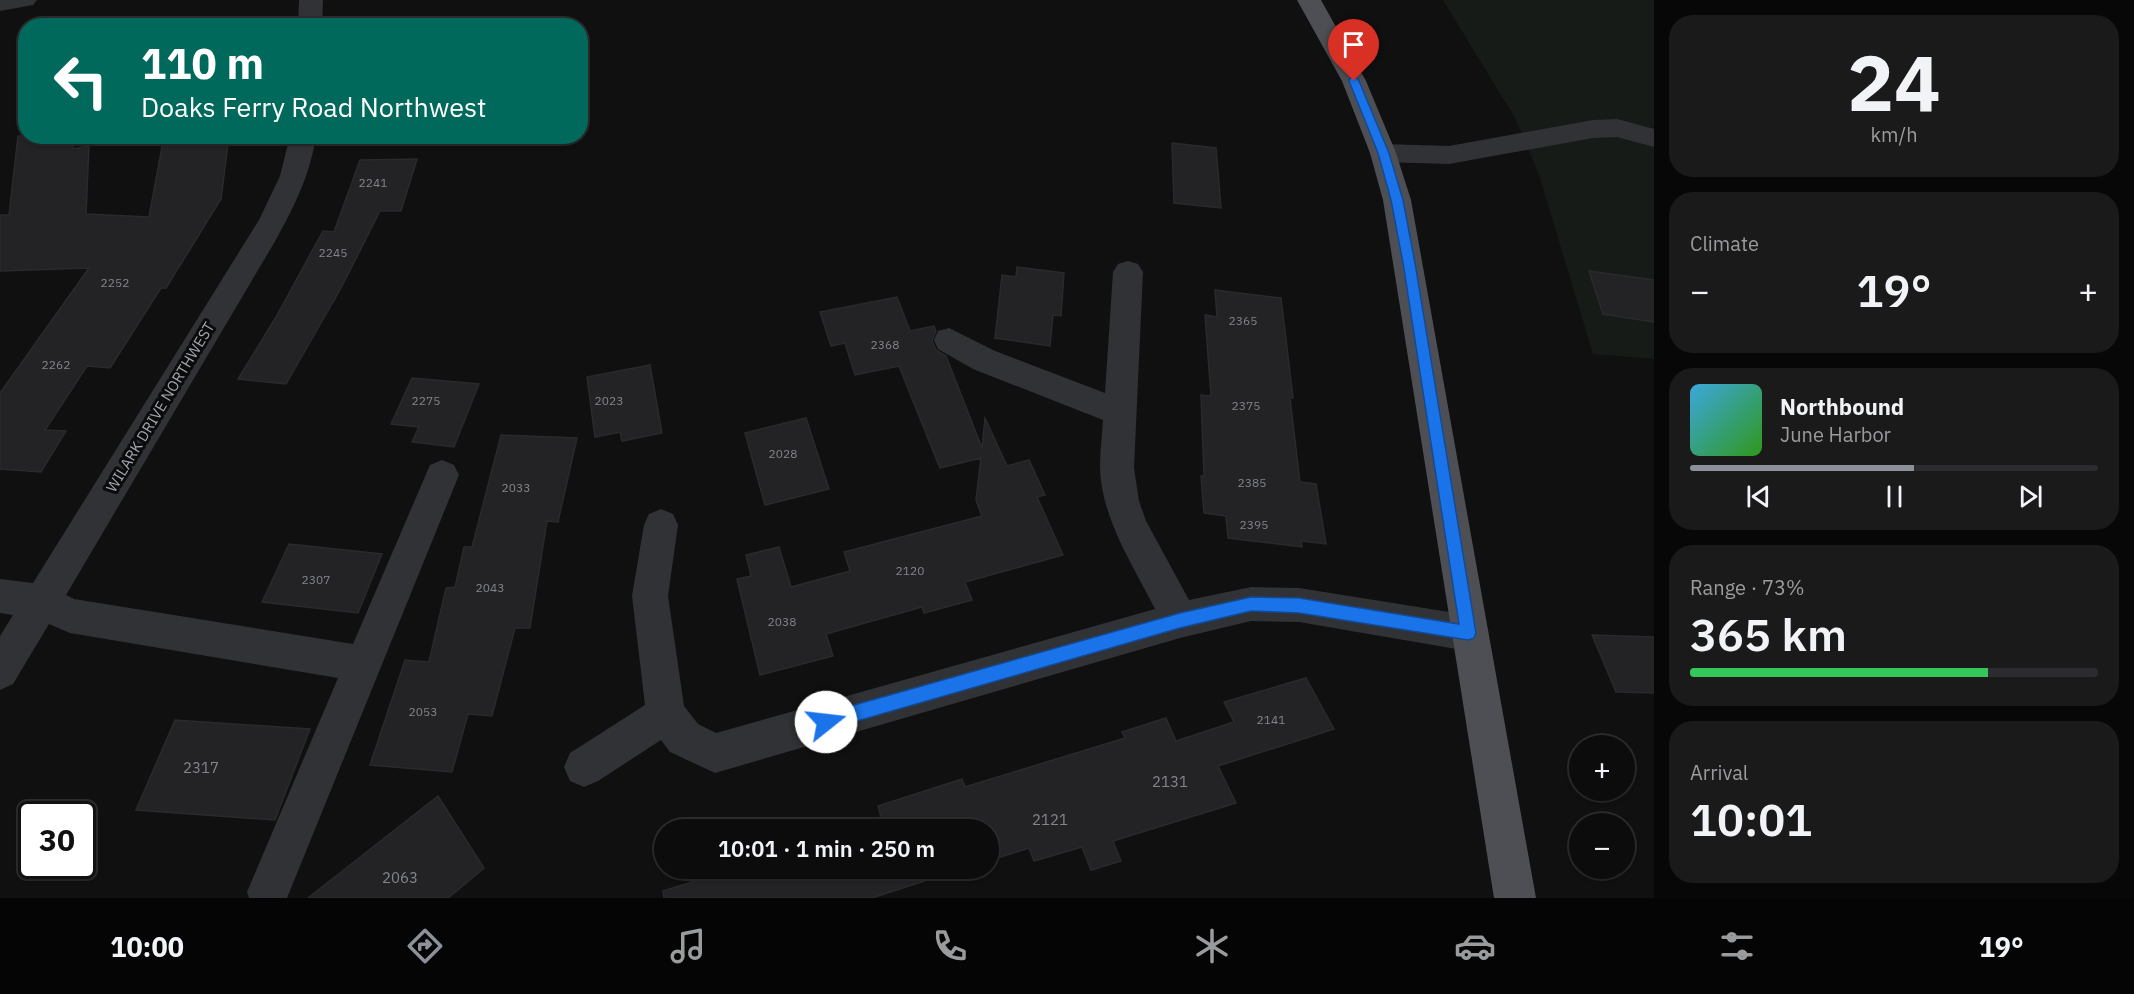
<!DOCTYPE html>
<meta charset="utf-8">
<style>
:root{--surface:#0c0c0d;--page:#1a1a1b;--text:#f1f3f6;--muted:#9a9b9d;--line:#2c2c2e;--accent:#8c9099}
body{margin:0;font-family:"IBM Plex Sans",sans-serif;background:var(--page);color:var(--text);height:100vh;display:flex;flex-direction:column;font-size:22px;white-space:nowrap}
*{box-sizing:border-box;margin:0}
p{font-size:20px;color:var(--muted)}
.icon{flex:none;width:33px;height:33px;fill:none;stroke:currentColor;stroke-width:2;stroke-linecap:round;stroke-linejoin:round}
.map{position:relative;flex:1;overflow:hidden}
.side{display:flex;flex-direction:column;gap:15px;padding:15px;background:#070707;width:480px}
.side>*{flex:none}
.top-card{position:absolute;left:18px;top:18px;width:570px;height:126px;border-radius:24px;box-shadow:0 2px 4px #0004,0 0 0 2px var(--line);background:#00695c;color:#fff;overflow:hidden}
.tools{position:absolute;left:1569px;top:735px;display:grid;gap:12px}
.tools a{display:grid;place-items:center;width:66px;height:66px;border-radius:50%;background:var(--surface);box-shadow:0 2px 4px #0004,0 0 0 2px var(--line);font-size:30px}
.speed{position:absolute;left:18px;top:801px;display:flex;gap:12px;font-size:30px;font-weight:700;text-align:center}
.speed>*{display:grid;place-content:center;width:78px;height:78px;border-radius:50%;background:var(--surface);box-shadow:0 2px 4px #0004,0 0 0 2px var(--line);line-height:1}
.speed .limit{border:3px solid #111;border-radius:9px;background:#fff;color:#111}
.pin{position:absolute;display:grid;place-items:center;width:51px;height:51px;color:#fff;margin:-62px -26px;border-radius:50% 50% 50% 0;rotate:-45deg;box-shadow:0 0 6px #0007}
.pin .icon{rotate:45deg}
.me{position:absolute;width:66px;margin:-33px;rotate:74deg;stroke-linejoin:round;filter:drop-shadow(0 0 4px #0008)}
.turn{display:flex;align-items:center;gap:21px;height:126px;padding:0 24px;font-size:27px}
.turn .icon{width:78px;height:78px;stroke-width:2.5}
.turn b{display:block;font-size:42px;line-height:51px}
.big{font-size:45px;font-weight:600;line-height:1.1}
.side .card{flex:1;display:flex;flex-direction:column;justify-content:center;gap:9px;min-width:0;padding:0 21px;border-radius:24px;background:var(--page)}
.side .dial{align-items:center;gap:0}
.dial b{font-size:78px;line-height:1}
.song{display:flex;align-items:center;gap:18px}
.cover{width:72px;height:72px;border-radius:9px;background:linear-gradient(135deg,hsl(200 70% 55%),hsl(110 70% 35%))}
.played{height:6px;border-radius:3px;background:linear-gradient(90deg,var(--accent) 55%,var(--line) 55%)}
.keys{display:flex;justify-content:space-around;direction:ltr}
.heat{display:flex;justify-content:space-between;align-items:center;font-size:33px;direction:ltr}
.charge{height:9px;border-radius:4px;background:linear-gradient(90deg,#34c759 73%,var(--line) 0)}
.trip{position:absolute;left:654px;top:819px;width:345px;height:60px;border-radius:30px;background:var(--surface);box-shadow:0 2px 4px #0004,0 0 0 2px var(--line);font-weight:600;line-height:60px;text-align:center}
.tabs{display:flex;height:96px;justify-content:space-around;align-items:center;background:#050505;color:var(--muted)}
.tabs .icon{width:42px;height:42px}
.tabs .selected{color:var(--accent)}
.tabs b{font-size:27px;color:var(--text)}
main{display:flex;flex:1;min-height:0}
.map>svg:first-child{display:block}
</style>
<main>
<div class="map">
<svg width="1654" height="898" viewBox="0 0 1654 898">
<rect width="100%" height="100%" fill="#101011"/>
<!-- green -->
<path fill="#161b17" d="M1443 0H1654V359L1593 354 1539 175 1515 118Z"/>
<!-- building -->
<path fill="#232325" stroke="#2a2a2d" stroke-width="1.5" d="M18 136H74L73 149 89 146 86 214 149 217 164 136H229L221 199 166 288H161L110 368 87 366 45 430 66 431 41 472 0 469V393L89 268 0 271V215H9Z
M1172 143 1216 148 1221 208 1174 203Z
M417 159 401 211H380L341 288 286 384 238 379 276 317 323 231 334 232 360 160Z
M1017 267 1064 273 1061 316 1053 315 1050 346 995 338 1002 275 1016 277Z
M1589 271 1654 280V322L1603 314Z
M1215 290 1281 298 1293 398H1290L1300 482 1316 484 1326 544 1301 541 1302 547 1228 538 1226 516 1204 513 1201 476H1204L1201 395 1211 396 1205 315 1217 317Z
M897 297 910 331 934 326 936 331 932 341 936 350 946 356 982 448 985 418 1007 466 1029 460 1045 495 1037 497 1063 555 965 582 972 600 924 613 922 607 826 634 833 656 760 675 737 579 751 576 746 555 779 547 791 587 850 571 844 552 982 516 976 500 981 458 940 468 899 366 855 375 845 343 831 346 820 312Z
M650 365 662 433 622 441 620 432 595 437 587 377Z
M412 378 479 384 454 447 412 442 419 427 391 424Z
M806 418 829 489 765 505 745 433Z
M501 435 577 438 558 522 547 521 530 628H515L492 716 468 714 452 772 370 765 405 660 429 662 446 588 455 587 464 547H472Z
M289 544 382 554 358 613 262 602Z
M1592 635 1654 637V693L1616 692Z
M1306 678 1334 729 1218 766 1236 803 1113 841 1121 861 1091 870 1082 847 1034 861 1029 848 988 861V830H865L870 828 869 820 881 817 878 806 962 779 965 787 1125 738 1122 732 1166 718 1176 741 1234 722 1224 702Z
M175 720 310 729 275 820 136 810Z
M438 796 484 868 448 898H308Z
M737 868H964L872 898H664L663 891Z"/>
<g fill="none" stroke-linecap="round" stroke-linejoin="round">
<!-- minor -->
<path fill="#313235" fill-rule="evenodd" d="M0 0H37L33 5 0 11Z
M299 0H323L322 26H298Z
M1617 119 1654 129V147L1617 137 1593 138 1449 164 1383 162 1374 159 1370 153 1374 147 1383 144 1449 146 1593 120Z
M290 136H316C310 176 293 209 274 243L66 595 74 599 353 644 430 465 442 460 454 465 459 475 287 898H249L247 892 338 678 70 633 49 624 13 684 0 690V636L13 615 0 613V579L33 583 259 220 280 176Z
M1128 261 1138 264 1143 272 1134 468 1139 501 1146 521 1189 600 1251 587 1299 588 1468 615 1481 620 1487 633 1481 646 1468 651 1299 622 1251 621 1180 638 715 773 670 752 661 740 598 781 584 787 570 781 564 767 570 753 645 705 632 596 644 525 649 514 661 509 673 514 678 525 668 596 684 706 698 724 716 733 1155 609C1133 565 1101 518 1100 467 1100 452 1102 436 1103 420L973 369 938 349 934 340 938 331 949 328 995 351 1105 393 1113 272 1118 264Z"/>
<!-- major -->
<path fill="#4d4f54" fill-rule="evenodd" d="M1297 0H1321L1366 81 1396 153 1411 200 1536 898H1494L1383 200 1370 153 1342 81Z"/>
</g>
<!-- route -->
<path fill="#1a73e8" stroke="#114b97" stroke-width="1.5" d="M1350 78H1357L1359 81 1389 153 1403 200 1415 263 1476 633 1474 638 1468 640 1299 613 1251 611 1180 628 826 730 820 727 818 722 820 716 826 713 1180 613 1251 597 1299 598 1459 624 1403 263 1391 200 1378 153 1349 81Z"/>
<g text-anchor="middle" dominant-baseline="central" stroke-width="6" stroke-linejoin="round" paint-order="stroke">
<!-- number labels -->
<g font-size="12" fill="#82858c">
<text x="373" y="182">2241</text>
<text x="333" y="252">2245</text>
<text x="115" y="282">2252</text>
<text x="1243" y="320">2365</text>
<text x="885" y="344">2368</text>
<text x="56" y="364">2262</text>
<text x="426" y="400">2275</text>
<text x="609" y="400">2023</text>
<text x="1246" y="405">2375</text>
<text x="783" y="453">2028</text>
<text x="1252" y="482">2385</text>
<text x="516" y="487">2033</text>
<text x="1254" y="524">2395</text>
<text x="910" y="570">2120</text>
<text x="316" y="579">2307</text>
<text x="490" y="587">2043</text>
<text x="782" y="621">2038</text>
<text x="423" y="711">2053</text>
<text x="1271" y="719">2141</text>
</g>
<!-- street labels -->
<g font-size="15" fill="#a2a7b0" stroke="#0b0b0c">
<text transform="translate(160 407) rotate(-59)">WILARK DRIVE NORTHWEST</text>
</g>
<!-- near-number labels -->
<g font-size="15" fill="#82858c">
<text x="201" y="767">2317</text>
<text x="1170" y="781">2131</text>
<text x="1050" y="819">2121</text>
<text x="400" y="877">2063</text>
</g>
</g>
</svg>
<div class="tools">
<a>+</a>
<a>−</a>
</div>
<div class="speed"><div class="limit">30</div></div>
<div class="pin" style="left:1354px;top:81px;background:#d93025"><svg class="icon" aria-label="arrive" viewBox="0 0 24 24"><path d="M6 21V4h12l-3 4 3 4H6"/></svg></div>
<svg class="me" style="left:826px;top:722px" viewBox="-20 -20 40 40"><circle r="19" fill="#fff"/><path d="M0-13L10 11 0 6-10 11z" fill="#1a73e8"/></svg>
<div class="trip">10:01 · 1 min · 250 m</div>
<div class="top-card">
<div class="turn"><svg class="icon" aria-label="left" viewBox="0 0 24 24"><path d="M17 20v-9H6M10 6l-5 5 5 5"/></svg><div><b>110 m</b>Doaks Ferry Road Northwest</div></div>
</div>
</div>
<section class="side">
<div class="card dial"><b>24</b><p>km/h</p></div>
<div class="card"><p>Climate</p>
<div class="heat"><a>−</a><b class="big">19°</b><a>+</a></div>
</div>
<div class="card">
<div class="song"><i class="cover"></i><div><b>Northbound</b><p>June Harbor</p></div></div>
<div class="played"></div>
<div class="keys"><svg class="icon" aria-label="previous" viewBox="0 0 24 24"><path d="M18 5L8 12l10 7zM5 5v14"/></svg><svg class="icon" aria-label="pause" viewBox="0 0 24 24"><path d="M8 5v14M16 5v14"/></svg><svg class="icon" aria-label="next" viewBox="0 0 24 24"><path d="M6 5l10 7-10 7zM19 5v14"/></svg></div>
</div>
<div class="card"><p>Range · 73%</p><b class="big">365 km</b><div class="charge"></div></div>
<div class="card"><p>Arrival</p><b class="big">10:01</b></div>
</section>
</main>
<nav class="tabs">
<b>10:00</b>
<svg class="icon selected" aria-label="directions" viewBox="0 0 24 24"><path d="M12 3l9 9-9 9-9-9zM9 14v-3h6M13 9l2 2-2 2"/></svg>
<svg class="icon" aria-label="music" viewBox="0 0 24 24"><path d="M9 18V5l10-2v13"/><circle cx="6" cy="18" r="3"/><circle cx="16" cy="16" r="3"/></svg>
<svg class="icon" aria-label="phone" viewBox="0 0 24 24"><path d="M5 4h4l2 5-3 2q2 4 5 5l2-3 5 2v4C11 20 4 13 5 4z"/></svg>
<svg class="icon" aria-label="climate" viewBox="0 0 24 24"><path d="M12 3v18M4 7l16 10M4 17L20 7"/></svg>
<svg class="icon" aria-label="car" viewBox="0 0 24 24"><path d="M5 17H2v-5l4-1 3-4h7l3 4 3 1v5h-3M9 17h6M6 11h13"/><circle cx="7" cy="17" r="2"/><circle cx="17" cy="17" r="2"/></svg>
<svg class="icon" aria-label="filters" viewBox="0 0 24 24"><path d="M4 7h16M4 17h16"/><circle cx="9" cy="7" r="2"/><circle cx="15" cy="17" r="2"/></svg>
<b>19°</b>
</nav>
